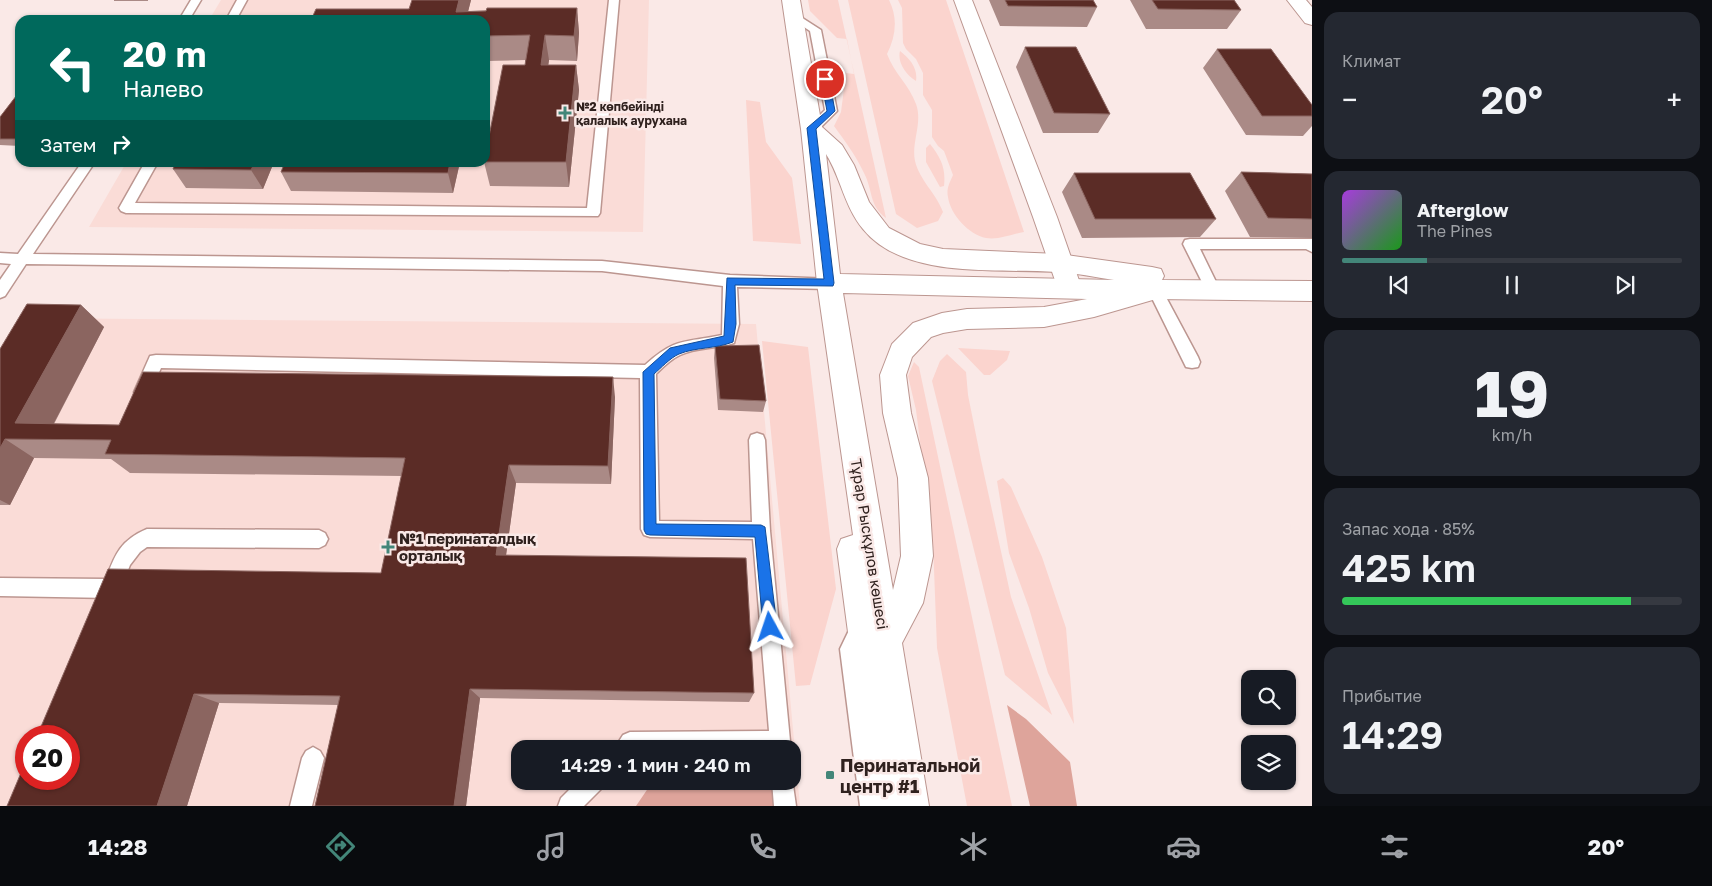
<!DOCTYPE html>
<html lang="ru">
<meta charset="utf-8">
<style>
:root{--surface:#171b24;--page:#242831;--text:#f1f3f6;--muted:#9ea1a6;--line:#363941;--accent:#438679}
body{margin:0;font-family:"Golos Text",sans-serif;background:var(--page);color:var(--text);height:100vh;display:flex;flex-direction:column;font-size:19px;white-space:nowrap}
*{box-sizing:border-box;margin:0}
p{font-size:16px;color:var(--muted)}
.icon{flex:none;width:28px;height:28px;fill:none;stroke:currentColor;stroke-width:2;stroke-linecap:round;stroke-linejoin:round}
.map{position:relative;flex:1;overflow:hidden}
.sheet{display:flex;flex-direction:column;gap:12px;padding:12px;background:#0d0f14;width:400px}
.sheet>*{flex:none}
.hud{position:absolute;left:15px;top:15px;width:475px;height:152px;border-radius:15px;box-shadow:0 1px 4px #0004;background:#00695c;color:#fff;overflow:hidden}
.fabs{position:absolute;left:1241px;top:670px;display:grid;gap:10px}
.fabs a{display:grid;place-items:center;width:55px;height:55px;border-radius:10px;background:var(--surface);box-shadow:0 1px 4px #0004;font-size:25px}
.speed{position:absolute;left:15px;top:725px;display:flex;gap:10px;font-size:25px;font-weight:700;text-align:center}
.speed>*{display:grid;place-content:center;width:65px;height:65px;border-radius:50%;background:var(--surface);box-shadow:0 1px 4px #0004;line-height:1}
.speed .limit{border:8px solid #d22;background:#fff;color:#111}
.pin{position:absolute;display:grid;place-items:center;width:42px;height:42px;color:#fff;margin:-21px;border:2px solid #fff;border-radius:50%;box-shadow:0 1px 5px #0007}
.me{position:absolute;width:55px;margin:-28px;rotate:355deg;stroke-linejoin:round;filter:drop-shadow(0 0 4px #0008)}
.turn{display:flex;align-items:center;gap:18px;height:105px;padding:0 25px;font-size:22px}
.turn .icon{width:65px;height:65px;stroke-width:2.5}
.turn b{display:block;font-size:35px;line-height:42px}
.then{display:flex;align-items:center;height:48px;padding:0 25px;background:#0003;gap:10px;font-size:19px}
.big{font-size:38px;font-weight:600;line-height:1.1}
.sheet .tile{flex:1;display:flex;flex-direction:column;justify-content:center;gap:8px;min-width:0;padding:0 18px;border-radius:15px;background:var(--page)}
.sheet .dial{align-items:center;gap:0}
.dial b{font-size:65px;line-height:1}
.song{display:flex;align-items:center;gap:15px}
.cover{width:60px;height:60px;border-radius:8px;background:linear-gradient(135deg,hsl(280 70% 55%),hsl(120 70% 35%))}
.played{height:5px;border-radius:2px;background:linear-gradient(90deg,var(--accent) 25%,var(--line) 25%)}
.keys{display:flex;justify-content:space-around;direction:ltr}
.heat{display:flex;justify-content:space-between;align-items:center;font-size:28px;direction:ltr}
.charge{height:8px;border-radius:4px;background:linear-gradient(90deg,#34c759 85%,var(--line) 0)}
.trip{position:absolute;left:511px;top:740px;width:290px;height:50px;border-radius:15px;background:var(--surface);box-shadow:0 1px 4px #0004;font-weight:600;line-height:50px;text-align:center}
.tab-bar{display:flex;height:80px;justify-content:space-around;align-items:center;background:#090b0e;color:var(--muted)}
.tab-bar .icon{width:35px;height:35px}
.tab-bar .current{color:var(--accent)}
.tab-bar b{font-size:22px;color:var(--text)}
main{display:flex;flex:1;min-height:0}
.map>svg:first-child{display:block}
</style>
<main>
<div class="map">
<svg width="1312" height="806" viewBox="0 0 1312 806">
<rect width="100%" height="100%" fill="#fae9e7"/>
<!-- built -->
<path fill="#fadcd7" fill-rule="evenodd" d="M221 0H649L643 232 89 227 126 163 485 162V20H209Z
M24 318 756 324 800 806H0V358ZM26 736H69V779H26ZM520 749H792V781H520Z"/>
<!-- green -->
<path fill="#fbd4ce" d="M808 0H838L886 218C869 206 873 190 864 173 856 156 845 141 834 126L841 112 846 73 854 74 847 39 837 38 810 11Z
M848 0H889C898 18 896 36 887 54 894 73 909 85 916 104 923 123 911 142 915 161 920 181 936 193 943 212L938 221 917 228 896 214Z
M898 0H946L1024 232C1012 234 999 240 986 238 969 235 950 214 948 197 946 189 950 182 953 175L944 151 938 146 932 137V110L923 95V73L916 59 906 49 903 43 902 8Z
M900 51C910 59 918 68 916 81 906 75 897 62 900 51Z
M746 100 760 102 766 142 792 178 801 244 753 241Z
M930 144C941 158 946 168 944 186L940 187 926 162V148Z
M762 341 808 347 836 589 810 685 796 686Z
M958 348 1010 351 1007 360 990 375H984Z
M947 354 966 372 968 395 981 460 1011 597 1052 715 1005 675 932 381 940 361Z
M914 362 919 367 1012 806H967L937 648 933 543 916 410 908 376Z
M1003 478 1011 487 1042 557 1066 628 1074 724 1048 673 1029 608 1009 553 997 481Z"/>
<!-- forest -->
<path fill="#dea49b" d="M1007 705 1026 719 1070 762 1077 806H1030Z
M653 781H769L778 792 779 806H636Z"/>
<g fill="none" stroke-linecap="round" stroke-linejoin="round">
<!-- service casing -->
<g stroke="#bc9690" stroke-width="3">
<path id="service" d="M191 0H201L189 20H179Z
M237 0H247L236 20H226Z
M609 0H619L600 213 598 216 126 213 121 211 119 208 145 162H158L135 203 587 208Z
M793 12 821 30 837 111 816 132 812 133 806 129 825 110 810 31 789 17 788 15Z
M82 162H95L33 254 602 261 730 275 834 279 836 283 834 287 829 289 737 287 739 324 734 343C717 349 697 347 680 355 671 359 663 367 656 374L659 521 752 522 749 440 751 435 757 433 763 435 765 440 770 531 790 741 787 748 614 749 623 735 630 732 769 731 753 539 650 537 644 535 641 529 640 378 161 368 148 397 142 399 136 397 134 392 150 356 156 355 645 365C676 337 684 343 722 335L723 286 602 271 26 264 5 296 0 298V280L11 264 0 263V253L18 254Z
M1190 239H1312V252L1306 249H1200L1220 290 1218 294 1213 296 1208 294 1183 244 1185 240Z
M1155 284 1160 286 1198 357 1200 362 1198 367 1192 368 1186 367 1148 290 1150 286Z
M147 529 319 530 325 533 328 539 325 545 319 548 147 547 140 552 130 565 118 596 111 598 0 596V578L106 579C115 554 121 540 147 529Z
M860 619 867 622 870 629 860 650 882 806H860L840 649 853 622Z
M313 747 320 751 324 758 312 806H290L302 758 306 751Z
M792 778 796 806H774L772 781H792Z
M578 781H604L601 789 584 806H558L561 798Z"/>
</g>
<!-- minor casing -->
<g stroke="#bc9690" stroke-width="2">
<path id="minor" d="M954 0H972L1057 217 1082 289 1079 296 1070 298 1061 296 1058 289 1033 217Z
M1287 0H1306L1312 7V25L1305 23Z"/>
</g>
<!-- tertiary casing -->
<g stroke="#bc9690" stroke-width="2">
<path id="tertiary" d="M782 0H800L822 127 842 145 854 165 869 202 889 228 920 244 943 249 1059 254 1152 267 1161 269 1164 276 1162 280 1312 281V301L1156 299 1094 317 1044 327 967 329 943 333 931 337 912 357 906 375 911 413 928 478 933 556 923 603 902 643 929 806H871L837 549 841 539 853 535 817 283 801 129ZM826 154C841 178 844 206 863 229 904 280 998 268 1057 272 1076 273 1095 277 1114 280L840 274ZM843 293 1087 299 1044 307 967 309 942 313 913 323 892 344 880 375 883 413 898 478 901 556 893 590Z"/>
</g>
<!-- service -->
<use href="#service" fill="#fff" fill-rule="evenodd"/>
<!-- minor -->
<use href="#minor" fill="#fff" fill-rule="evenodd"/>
<!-- tertiary -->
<use href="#tertiary" fill="#fff" fill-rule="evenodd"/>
</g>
<!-- wall -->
<path fill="#aa8a86" d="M114 0H148V1H114Z
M471 0 468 11 577 8 579 33 577 61 549 60 548 65H576L579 90 569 187 490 186 484 162H485V157L525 65V60L487 61 485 53V20L409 9Z
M989 0H1093L1097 7 1087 27 1000 26Z
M1130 0H1234L1241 10 1227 29H1146Z
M1025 47 1110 114 1098 133H1043L1016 67Z
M1217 49 1312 105V126L1303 136 1246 135 1203 68Z
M20 91V146L0 145V117Z
M274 162 263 189 186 188 173 169Z
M460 162 453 193 291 191 281 172Z
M1241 172 1312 174V238L1250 237 1225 191Z
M1074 173 1216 219 1200 237 1082 238 1062 192Z
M81 305 104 327 54 424 119 425 615 397 611 484 516 483 506 555 754 693 749 702 480 698 466 806H315L338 705 219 703 187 806H7L69 736 381 573 402 476 130 473 111 459 34 458 10 505H0V349Z
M715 346 766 401 763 412 718 410 714 358Z"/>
<!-- shaded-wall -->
<path fill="#8b6560" d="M459 0H471L466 20 456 12Z
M577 8 579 33 577 61 574 36Z
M545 35 549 60 545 90 541 65Z
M576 65 579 90 569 187 566 162Z
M255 162H274L263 189 251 170Z
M450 162H460L453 193 448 173Z
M81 305 104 327 45 440 15 423Z
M613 377 615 397 611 484 608 466Z
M5 439 34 458 10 505 0 500V448Z
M509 465 516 483 504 570 496 555Z
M470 689 480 698 466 806H454Z
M194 694 219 703 187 806H157Z"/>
<!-- building -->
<path fill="#5b2c26" stroke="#8b6560" d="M412 0H459L456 12 486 11 487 8H577L574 36 545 35 541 65H576L566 162H485V157L503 65H525L530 35 485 36V20H311L316 9H409Z
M1005 0H1093L1097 7 1008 6Z
M1152 0H1234L1241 10 1158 9Z
M1025 47H1076L1110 114 1054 113Z
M1217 49H1271L1312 105V116H1262Z
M20 91V139H0V117Z
M176 162H255L251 170 173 169Z
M285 162H450L448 173 281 172Z
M1241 172 1312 174V219L1268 218Z
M1074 173H1190L1216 219H1095Z
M27 304 81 305 15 423 119 425 143 372 613 377 608 466 509 465 496 555 746 558 754 693 470 689 454 806H315L340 696 194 694 157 806H7L26 761V779H69V736H37L108 569 381 573 405 458 105 454 111 440 5 439 0 448V349Z
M759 345 766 401 720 399 715 346Z"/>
<!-- route -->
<path fill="#1a73e8" stroke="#114b97" d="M825 76 829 79 835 111 816 129 834 283 833 286 735 285 736 324 733 342C715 349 696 347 679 354 670 358 661 368 654 374L656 524 761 525 765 527 777 627 775 631 770 633 765 631 763 627 755 537 650 535 646 534 644 530 643 372 670 348 724 336 727 278 824 279 807 128 827 111 821 79Z"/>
<!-- markers -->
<g fill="#438679" stroke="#fae9e7" stroke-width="2">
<path d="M562.5 105.5h5v5h5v5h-5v5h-5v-5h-5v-5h5z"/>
<path d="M385.5 539.5h5v5h5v5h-5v5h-5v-5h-5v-5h5z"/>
<rect x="825" y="770" width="10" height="10" rx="2.5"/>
</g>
<g text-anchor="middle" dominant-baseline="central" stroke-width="5" stroke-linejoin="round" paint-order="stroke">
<!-- far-poi labels -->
<g font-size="12" font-weight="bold" fill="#2f211e" stroke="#fae9e7" text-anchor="start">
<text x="576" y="106">№2 көпбейінді<tspan x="576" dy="14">қалалық аурухана</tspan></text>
</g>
<!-- poi labels -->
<g font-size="15" font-weight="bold" fill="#2f211e" stroke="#fae9e7" text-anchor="start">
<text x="399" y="538">№1 перинаталдық<tspan x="399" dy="17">орталық</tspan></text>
</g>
<!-- street labels -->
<g font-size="15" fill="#2f211e" stroke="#fae9e7">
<text transform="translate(870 544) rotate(81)">Тұрар Рысқұлов көшесі</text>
</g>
<!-- near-poi labels -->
<g font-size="18" font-weight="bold" fill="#2f211e" stroke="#fae9e7" text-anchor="start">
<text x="840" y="765">Перинатальной<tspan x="840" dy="21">центр #1</tspan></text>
</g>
</g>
</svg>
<div class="fabs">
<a><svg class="icon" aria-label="search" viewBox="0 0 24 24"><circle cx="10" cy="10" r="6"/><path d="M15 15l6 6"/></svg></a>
<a><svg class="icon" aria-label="layers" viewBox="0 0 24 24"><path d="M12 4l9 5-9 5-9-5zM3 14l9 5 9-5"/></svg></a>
</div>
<div class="speed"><div class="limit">20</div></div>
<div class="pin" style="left:825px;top:79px;background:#d93025"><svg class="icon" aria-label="arrive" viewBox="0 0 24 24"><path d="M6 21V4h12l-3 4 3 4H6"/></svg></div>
<svg class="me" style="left:770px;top:627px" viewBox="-20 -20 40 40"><path d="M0-17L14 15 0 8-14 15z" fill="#1a73e8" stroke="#fff" stroke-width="4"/></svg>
<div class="trip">14:29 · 1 мин · 240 m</div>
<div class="hud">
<div class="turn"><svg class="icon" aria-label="left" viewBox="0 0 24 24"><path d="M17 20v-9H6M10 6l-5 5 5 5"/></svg><div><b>20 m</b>Налево</div></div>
<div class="then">Затем<svg class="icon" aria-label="right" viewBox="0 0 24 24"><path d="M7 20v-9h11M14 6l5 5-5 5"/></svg></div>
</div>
</div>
<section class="sheet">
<div class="tile"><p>Климат</p>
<div class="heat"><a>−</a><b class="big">20°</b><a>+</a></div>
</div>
<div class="tile">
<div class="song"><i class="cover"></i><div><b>Afterglow</b><p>The Pines</p></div></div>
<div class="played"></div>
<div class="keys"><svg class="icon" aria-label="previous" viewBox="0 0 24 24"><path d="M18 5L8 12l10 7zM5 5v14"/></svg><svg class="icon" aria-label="pause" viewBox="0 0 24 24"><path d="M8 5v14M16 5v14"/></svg><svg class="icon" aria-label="next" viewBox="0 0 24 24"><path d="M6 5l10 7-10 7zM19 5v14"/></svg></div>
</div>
<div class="tile dial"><b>19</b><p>km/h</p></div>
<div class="tile"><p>Запас хода · 85%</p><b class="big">425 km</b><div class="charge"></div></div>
<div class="tile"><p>Прибытие</p><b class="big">14:29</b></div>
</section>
</main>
<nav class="tab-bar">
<b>14:28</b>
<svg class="icon current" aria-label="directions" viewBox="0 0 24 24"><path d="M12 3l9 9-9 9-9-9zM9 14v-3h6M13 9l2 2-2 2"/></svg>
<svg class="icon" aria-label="music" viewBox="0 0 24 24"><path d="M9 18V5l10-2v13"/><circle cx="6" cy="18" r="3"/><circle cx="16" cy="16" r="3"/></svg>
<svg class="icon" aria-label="phone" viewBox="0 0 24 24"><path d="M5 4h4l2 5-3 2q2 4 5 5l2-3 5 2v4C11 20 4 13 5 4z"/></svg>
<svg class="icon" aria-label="climate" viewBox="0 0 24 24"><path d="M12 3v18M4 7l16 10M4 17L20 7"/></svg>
<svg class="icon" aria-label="car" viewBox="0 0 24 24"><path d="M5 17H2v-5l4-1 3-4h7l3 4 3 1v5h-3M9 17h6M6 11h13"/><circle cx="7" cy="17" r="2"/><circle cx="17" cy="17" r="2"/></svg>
<svg class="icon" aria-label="filters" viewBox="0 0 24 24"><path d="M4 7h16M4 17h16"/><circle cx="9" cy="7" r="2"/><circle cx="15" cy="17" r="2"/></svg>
<b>20°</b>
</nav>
